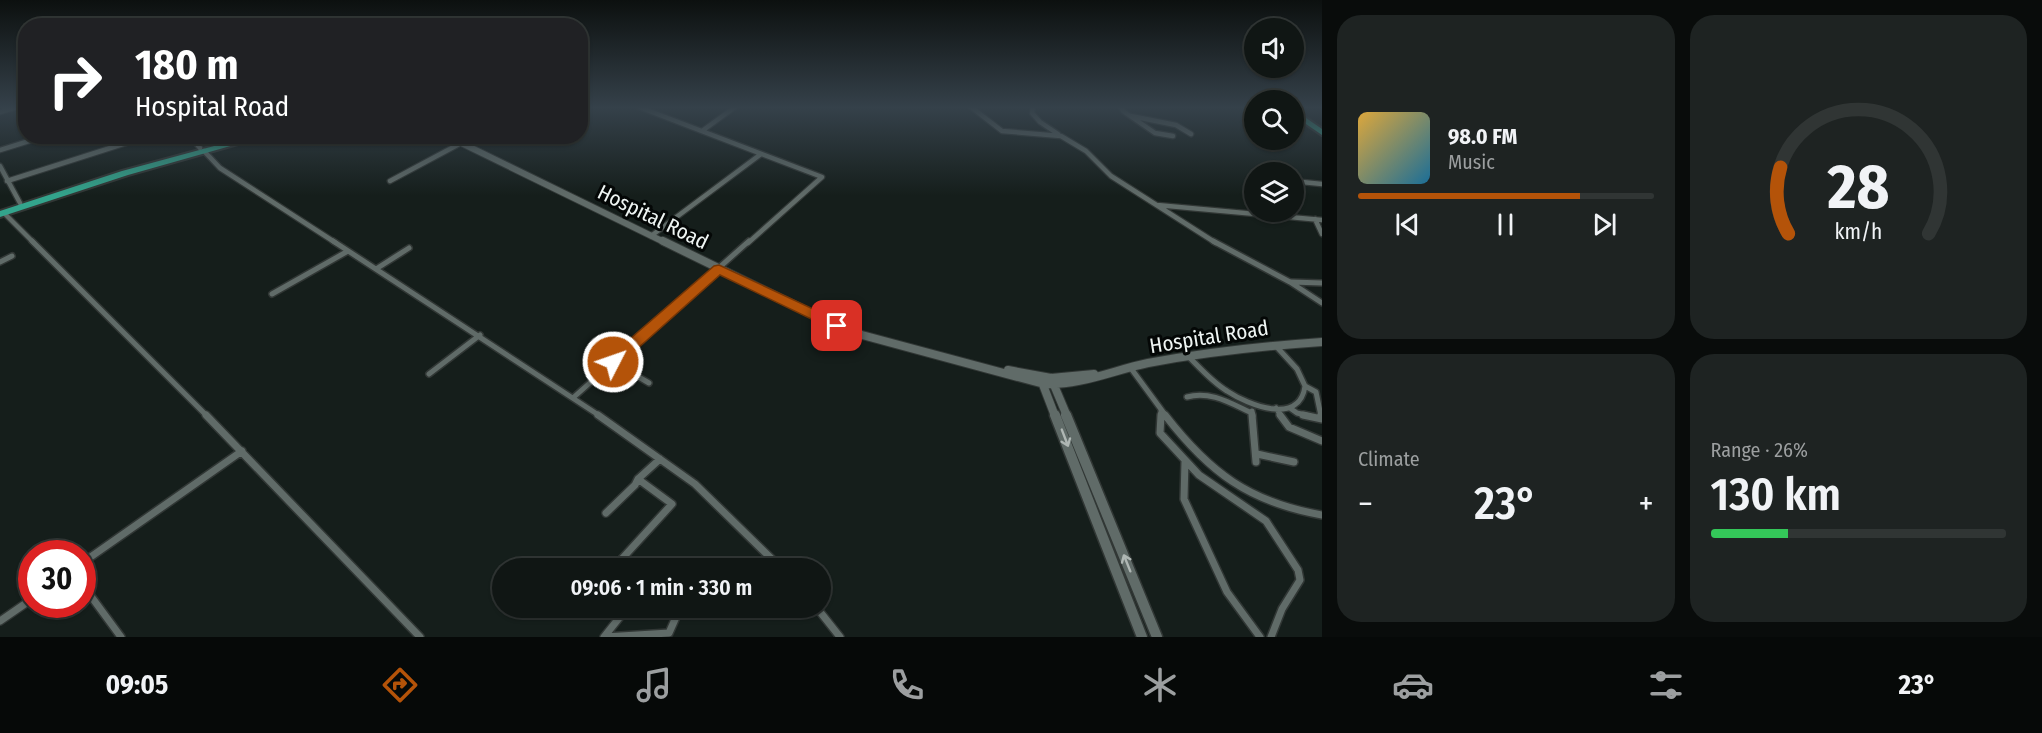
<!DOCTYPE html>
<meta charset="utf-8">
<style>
:root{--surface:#101614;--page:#1e2322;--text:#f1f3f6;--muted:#9c9fa0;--line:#303534;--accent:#b45309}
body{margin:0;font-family:"Fira Sans Condensed",sans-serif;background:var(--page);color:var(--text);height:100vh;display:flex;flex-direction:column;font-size:22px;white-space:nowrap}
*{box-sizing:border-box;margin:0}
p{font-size:20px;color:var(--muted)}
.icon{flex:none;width:33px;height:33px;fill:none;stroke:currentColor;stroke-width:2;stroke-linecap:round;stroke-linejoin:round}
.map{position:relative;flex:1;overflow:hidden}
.sheet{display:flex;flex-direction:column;gap:15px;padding:15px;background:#090c0b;width:720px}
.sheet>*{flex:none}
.top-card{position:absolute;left:18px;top:18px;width:570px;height:126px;border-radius:24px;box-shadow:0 2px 4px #0004,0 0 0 2px var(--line);background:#202124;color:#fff;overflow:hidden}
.fabs{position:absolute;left:1244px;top:18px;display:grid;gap:12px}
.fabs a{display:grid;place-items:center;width:60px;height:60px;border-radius:50%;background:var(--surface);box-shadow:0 2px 4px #0004,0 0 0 2px var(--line);font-size:30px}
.speed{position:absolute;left:18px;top:540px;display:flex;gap:12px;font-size:30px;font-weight:700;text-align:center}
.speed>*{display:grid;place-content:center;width:78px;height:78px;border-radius:50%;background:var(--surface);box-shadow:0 2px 4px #0004,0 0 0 2px var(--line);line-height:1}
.speed .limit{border:9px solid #d22;background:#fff;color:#111}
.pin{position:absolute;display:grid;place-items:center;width:51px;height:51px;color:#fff;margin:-26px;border-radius:12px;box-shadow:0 3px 9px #0006}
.me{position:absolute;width:66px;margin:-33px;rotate:49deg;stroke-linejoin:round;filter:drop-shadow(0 0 4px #0008)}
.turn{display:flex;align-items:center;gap:21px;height:126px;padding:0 18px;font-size:27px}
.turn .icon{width:78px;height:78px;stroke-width:2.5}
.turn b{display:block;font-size:42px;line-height:51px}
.big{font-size:45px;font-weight:600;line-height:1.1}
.sheet .widget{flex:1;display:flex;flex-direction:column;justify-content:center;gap:9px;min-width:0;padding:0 21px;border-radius:24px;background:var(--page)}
.sheet .dial{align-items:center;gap:0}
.dial svg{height:156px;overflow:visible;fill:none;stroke:var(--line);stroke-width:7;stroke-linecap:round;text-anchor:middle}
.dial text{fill:var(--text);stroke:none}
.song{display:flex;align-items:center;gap:18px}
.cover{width:72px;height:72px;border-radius:9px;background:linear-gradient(135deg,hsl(40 70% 55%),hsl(200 70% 35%))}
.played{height:6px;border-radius:3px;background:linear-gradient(90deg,var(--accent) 75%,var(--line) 75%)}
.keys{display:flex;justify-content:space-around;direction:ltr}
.heat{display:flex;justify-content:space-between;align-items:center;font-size:33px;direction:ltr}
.charge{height:9px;border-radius:4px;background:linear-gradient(90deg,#34c759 26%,var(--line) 0)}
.sheet .tiles{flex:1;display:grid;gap:15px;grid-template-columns:repeat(2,1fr)}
.trip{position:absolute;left:492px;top:558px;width:339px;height:60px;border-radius:30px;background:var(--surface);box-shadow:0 2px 4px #0004,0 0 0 2px var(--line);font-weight:600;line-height:60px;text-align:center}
.tab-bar{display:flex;height:96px;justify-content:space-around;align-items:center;background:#060908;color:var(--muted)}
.tab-bar .icon{width:42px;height:42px}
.tab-bar .selected{color:var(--accent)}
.tab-bar b{font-size:27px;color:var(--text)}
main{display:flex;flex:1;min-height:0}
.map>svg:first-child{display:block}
</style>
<main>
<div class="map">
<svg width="1322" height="637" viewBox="0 0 1322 637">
<rect width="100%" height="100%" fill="#151e1b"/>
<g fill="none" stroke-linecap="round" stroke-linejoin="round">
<!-- street-far2 casing -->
<g stroke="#313735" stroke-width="7">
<path id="street-far2" d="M639 107 822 177 748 243
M971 107 1002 131 1061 136 1086 151 1111 176 1216 243
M1033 107 1032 113 1040 122 1058 134
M1121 107 1123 111 1155 133 1173 136
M0 112 17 107
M1131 116 1176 125 1191 134
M702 131 735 107
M190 136 200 148
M0 150 45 136
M204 151 220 168 336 243
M0 166 20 203
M1293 175 1302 182 1322 184
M7 181 148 136
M390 181 461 143
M1157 205 1322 220
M4 213 34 243
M1315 219 1322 234
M651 236 761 154"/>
</g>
<!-- street-far1 casing -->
<g stroke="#313735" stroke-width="8">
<path id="street-far1" d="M32 241 207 416
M333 241 600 416
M1213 241 1290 282 1322 303
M0 262 12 256
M376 269 409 248
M1291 282 1322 283
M272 294 348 251
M1188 356C1200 368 1212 382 1227 391 1248 405 1300 426 1305 386L1297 369 1275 345
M613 362 649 383
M1130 367 1166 416
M429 374 480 335
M1305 386 1316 392 1321 416
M574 397 749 241
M1187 397C1210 390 1232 404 1252 413
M1276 408 1281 416
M1290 408 1297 413 1310 416
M1252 411 1253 416
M1161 416V410"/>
</g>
<!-- street casing -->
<g stroke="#313735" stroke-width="10">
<path id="street" d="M206 415 420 637
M598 415 695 484 781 568
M1161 415 1160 433 1199 475 1266 521 1298 570 1300 580 1282 609 1271 637
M1165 415C1210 473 1249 502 1322 515
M1252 415 1256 462
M1280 415 1289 427 1322 441
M1303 415 1322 419 1321 415
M1257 454 1294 462
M1185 461 1184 499 1227 592 1260 637
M606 513 635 485 638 479
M82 563 242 451
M622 568 619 562 672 504 638 479 660 459
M707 568H738
M82 584 121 637
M817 608 840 637
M0 621 32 599
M604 637 627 608
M605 637 669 633 680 608"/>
</g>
<!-- secondary-far2 casing -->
<g stroke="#313735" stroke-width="8">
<path id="secondary-far2" d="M447 136 666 243"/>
</g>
<!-- secondary-far1 casing -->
<g stroke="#313735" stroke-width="10">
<path id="secondary-far1" d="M663 241 837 326 862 335 1044 384C1079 386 1114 370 1148 363 1206 352 1263 346 1322 342
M1008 370 1051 378 1094 374
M1040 377 1055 416
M1051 378 1067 416"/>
</g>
<!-- secondary casing -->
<g stroke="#313735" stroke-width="13">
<path id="secondary" d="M1055 415 1142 637
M1066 415 1157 637"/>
</g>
<!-- highway casing -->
<g stroke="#313735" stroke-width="4">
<path id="highway" d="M1293 109 1322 129V135L1293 115Z
M251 136H266L128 175 0 217V211L122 171Z"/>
</g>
<!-- street-far2 -->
<use href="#street-far2" stroke="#606b68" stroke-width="4.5"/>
<!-- street-far1 -->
<use href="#street-far1" stroke="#606b68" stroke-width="5"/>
<!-- street -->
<use href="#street" stroke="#606b68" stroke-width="7"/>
<!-- secondary-far2 -->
<use href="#secondary-far2" stroke="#606b68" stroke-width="6"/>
<!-- secondary-far1 -->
<use href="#secondary-far1" stroke="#606b68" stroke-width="8"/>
<!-- secondary -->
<use href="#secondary" stroke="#606b68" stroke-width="10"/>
<!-- highway -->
<use href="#highway" fill="#33a48c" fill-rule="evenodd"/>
</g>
<!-- one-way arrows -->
<defs><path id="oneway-shaft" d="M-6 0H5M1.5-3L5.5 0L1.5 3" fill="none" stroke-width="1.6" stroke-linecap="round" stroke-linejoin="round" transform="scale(1.5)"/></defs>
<g stroke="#afb7b4">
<use href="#oneway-shaft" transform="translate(1065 438) rotate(69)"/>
<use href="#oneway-shaft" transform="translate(1127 563) rotate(-112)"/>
</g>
<!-- sky -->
<linearGradient id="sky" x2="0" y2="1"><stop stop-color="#0c100f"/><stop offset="0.55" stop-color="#35414a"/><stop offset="1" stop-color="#35414a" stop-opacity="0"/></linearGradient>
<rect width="1322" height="196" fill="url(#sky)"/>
<!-- route -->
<path fill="#b45309" stroke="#753606" stroke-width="1.5" d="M719 265 841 322 843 326 837 330 832 329 720 275 618 366H608L606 362 608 358 714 266Z"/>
<g text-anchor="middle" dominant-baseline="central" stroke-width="6" stroke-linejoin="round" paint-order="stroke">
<!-- street labels -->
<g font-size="21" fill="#eff5f3" stroke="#040706">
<text transform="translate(653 217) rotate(26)">Hospital Road</text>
<text transform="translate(1209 337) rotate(-9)">Hospital Road</text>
</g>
</g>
</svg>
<div class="fabs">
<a><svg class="icon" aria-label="sound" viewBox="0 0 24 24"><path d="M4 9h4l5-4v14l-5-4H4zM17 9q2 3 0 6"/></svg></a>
<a><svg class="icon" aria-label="search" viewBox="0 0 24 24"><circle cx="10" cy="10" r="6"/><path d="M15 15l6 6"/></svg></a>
<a><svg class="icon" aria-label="layers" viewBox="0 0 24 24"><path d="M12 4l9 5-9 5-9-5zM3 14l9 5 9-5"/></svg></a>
</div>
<div class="speed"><div class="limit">30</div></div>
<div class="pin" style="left:837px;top:326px;background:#d93025"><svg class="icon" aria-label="arrive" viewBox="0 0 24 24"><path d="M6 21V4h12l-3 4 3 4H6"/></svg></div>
<svg class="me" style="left:613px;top:362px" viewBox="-20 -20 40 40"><circle r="17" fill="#b45309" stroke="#fff" stroke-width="3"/><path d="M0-11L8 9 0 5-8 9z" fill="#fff"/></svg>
<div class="trip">09:06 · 1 min · 330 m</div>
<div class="top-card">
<div class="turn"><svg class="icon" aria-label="right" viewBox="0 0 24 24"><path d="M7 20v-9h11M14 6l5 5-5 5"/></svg><div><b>180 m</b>Hospital Road</div></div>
</div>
</div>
<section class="sheet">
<div class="tiles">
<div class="widget">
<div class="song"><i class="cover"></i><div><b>98.0 FM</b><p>Music</p></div></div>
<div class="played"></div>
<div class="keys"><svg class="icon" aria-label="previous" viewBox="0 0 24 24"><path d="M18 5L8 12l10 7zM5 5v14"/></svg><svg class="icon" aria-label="pause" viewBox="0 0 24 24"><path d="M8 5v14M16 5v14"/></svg><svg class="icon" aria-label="next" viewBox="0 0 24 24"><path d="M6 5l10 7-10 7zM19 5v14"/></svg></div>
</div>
<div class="widget dial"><svg viewBox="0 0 100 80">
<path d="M14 69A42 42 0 1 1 86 69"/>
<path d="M14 69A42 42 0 0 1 10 35" stroke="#b45309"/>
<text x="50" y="56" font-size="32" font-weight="700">28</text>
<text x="50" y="72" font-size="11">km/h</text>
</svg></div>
<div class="widget"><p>Climate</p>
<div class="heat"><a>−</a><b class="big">23°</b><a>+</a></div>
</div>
<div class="widget"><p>Range · 26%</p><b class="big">130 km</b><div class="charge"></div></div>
</div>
</section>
</main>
<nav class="tab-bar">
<b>09:05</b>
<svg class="icon selected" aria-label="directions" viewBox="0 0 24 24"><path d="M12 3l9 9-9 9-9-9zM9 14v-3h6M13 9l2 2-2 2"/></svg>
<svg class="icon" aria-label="music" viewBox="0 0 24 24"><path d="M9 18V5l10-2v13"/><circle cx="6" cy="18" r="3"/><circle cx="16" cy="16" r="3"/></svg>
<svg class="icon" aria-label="phone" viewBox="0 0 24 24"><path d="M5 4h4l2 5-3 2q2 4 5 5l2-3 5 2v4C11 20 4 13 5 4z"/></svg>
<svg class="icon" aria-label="climate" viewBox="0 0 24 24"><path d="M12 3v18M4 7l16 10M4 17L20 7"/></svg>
<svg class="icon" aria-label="car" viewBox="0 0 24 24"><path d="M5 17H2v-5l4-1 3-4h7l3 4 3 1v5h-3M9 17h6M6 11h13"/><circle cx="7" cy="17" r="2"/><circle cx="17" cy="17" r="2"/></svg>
<svg class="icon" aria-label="filters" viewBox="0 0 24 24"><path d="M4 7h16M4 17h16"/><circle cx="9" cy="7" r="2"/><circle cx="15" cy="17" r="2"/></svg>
<b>23°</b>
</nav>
